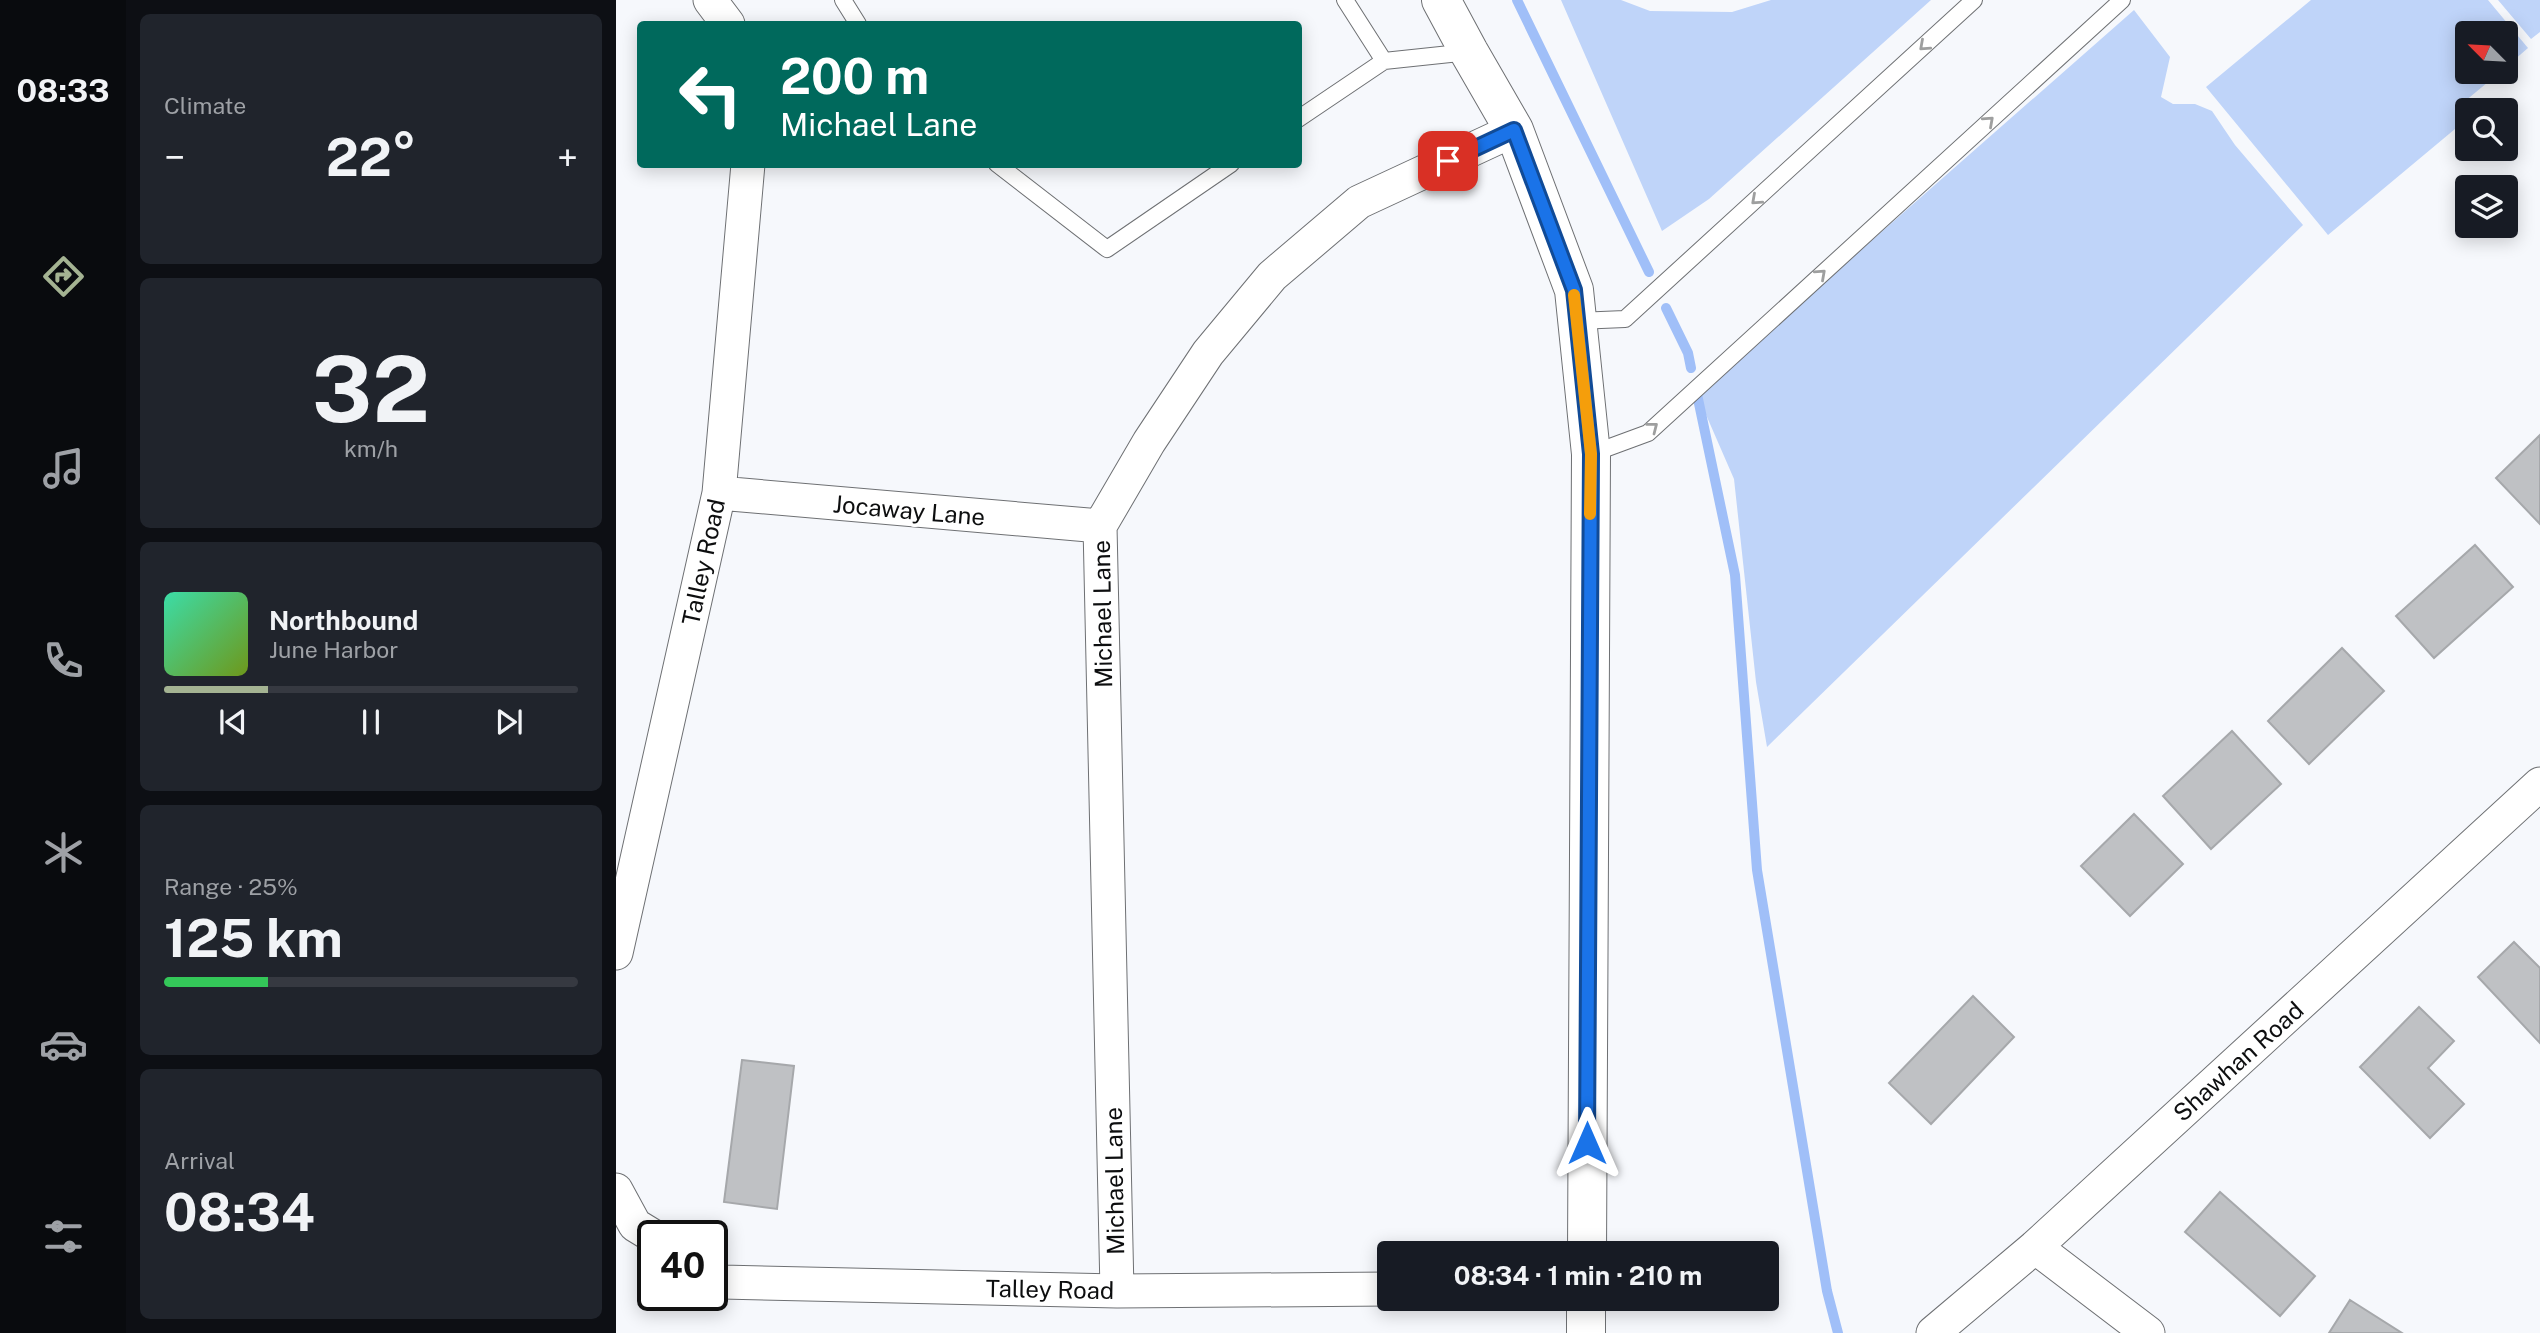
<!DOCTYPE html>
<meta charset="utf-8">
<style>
:root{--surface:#171b24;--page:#20242c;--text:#f1f3f6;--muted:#9ea1a6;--line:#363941;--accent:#a4b392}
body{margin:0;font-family:"Public Sans",sans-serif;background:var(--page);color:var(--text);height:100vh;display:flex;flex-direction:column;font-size:26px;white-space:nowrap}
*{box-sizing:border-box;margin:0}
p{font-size:23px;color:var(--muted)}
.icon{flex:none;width:38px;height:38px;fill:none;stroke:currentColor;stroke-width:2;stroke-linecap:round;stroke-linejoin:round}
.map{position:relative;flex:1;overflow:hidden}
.panel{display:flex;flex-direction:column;gap:14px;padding:14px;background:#0d0f14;width:490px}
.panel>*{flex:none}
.banner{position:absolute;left:21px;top:21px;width:665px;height:147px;border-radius:7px;box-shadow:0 4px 18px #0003;background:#00695c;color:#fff;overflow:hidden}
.needle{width:46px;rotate:294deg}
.buttons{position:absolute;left:1839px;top:21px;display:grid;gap:14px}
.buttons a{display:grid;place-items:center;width:63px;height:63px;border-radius:7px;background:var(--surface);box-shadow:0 4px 18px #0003;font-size:35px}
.speed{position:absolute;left:21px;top:1220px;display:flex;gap:14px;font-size:35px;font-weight:700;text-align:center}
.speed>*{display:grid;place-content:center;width:91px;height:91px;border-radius:50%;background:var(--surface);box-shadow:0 4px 18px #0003;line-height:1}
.speed .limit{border:4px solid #111;border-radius:10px;background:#fff;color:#111}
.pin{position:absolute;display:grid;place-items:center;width:60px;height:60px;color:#fff;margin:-30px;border-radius:14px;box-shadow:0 4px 10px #0006}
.me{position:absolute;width:77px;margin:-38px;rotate:0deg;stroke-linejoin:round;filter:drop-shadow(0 0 5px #0008)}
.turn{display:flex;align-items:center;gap:24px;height:147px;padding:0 28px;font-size:32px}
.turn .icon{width:91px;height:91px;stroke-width:2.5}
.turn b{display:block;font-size:49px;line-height:60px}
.big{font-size:52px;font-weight:700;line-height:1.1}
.panel .card{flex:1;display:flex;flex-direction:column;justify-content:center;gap:10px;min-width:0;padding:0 24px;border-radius:10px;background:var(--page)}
.panel .dial{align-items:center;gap:0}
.dial b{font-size:91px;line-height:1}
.song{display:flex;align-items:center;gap:21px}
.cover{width:84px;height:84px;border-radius:10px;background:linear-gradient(135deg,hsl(160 70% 55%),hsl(80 70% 35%))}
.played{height:7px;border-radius:4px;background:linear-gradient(90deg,var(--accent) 25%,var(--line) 25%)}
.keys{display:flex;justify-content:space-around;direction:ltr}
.heat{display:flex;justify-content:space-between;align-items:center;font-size:38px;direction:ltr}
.charge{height:10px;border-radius:5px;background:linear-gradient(90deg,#34c759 25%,var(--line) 0)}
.trip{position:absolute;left:761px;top:1241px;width:402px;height:70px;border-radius:7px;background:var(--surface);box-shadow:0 4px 18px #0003;font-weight:700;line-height:70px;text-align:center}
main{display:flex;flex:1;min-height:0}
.tabs{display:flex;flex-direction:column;width:126px;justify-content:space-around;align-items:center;background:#090b0e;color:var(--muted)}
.tabs .icon{width:49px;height:49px}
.tabs .on{color:var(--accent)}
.tabs b{font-size:32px;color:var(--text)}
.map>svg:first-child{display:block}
</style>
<main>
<nav class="tabs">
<b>08:33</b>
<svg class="icon on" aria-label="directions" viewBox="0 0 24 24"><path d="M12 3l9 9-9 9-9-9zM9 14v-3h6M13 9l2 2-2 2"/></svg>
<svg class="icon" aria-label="music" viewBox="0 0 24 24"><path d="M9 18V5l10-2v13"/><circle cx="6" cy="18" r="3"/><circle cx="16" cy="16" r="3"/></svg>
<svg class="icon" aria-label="phone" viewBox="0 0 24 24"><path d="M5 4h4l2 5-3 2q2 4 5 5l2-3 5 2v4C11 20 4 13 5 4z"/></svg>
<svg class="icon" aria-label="climate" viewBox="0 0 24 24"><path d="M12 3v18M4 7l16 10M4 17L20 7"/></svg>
<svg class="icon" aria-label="car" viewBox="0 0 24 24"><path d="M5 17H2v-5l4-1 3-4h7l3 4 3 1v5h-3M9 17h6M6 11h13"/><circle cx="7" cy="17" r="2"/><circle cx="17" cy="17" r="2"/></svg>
<svg class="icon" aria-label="filters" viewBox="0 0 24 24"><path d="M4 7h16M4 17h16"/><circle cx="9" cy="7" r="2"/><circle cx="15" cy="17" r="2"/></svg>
</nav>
<section class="panel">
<div class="card"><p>Climate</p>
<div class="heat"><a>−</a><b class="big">22°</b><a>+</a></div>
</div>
<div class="card dial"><b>32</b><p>km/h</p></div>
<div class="card">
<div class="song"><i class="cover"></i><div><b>Northbound</b><p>June Harbor</p></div></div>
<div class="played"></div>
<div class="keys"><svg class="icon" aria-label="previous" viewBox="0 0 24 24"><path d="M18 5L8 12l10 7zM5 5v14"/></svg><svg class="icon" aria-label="pause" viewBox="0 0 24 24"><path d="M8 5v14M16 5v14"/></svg><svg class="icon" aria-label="next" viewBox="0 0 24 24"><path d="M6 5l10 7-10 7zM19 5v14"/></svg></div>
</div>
<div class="card"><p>Range · 25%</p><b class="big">125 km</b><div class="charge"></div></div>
<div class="card"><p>Arrival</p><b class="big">08:34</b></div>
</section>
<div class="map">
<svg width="1924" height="1333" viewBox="0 0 1924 1333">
<rect width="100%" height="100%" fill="#f6f8fc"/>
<!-- green -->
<path fill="#bfd4f9" d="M945 0H1005L1034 11 1116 12 1155 0H1315L1093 199 1046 231Z
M1695 0H1872L1912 48 1890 67V33H1852V72H1884L1842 107 1851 119 1712 235 1590 87Z
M1882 0H1924V32L1915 39Z
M1518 10 1554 57 1545 97 1557 104H1579L1596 111 1619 145 1687 225 1151 747 1140 682 1118 479 1081 394Z"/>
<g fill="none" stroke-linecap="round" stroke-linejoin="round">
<!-- stream -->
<path stroke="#a0bff8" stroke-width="10" d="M901 0 1033 272
M1050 308 1072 353 1075 368
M1081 394 1119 575 1141 870 1211 1291 1222 1333"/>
</g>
<!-- building -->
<path fill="#bfc1c4" stroke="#a6a8ab" stroke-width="2" d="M1924 435V524L1880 478Z
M1859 545 1897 587 1818 658 1780 616Z
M1726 648 1768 691 1693 764 1652 721Z
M1616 731 1665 784 1595 849 1547 796Z
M1518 814 1567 864 1514 916 1465 866Z
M1898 942 1924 968V1043L1862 977Z
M1357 996 1398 1037 1315 1124 1273 1083Z
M1803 1007 1838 1041 1812 1068 1848 1104 1814 1138 1744 1067Z
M126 1060 178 1066 161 1209 108 1202Z
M1604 1192 1699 1276 1664 1316 1569 1232Z
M1734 1300 1786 1333H1713Z"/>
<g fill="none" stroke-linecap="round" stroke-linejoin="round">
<!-- service casing -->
<g stroke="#6e7073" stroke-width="18">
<path id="service" d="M227 0 242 24
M768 61 853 52
M682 119 768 61 729 0
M381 164 491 249 615 164
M961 321 1009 319 1358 0
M975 454 1032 433 1506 0"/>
</g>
<!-- minor casing -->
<g stroke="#6e7073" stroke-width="35">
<path id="minor" d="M94 0 112 24
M103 493 484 526
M0 953 103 493 132 164
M0 1190 19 1225 37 1236
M1419 1247 1532 1333
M96 1276 106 1282 501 1291 774 1289
M501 1291 484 526 533 442 592 353 656 276 743 202 898 130
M1317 1333 1419 1247 1924 784"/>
</g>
<!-- tertiary casing -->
<g stroke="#6e7073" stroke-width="40">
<path id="tertiary" d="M825 0 853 52 898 130 958 290 975 454 971 1253
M970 1333V1298"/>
</g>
<!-- service -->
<use href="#service" stroke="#fff" stroke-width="16"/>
<!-- minor -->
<use href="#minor" stroke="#fff" stroke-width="33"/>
<!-- tertiary -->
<use href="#tertiary" stroke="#fff" stroke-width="38"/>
</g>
<!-- one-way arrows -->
<defs><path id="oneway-chevron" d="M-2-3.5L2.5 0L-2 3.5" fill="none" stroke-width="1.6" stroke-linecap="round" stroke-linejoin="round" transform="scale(1.75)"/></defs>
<g stroke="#9e9f9f">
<use href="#oneway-chevron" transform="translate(1308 46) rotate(138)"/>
<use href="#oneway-chevron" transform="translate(1373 121) rotate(-42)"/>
<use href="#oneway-chevron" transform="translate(1140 200) rotate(138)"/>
<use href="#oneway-chevron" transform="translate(1205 274) rotate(-42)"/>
<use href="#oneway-chevron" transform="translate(1037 427) rotate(-38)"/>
</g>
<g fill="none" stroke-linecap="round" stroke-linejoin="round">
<!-- route casing -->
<g stroke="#114b97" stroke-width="18">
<path id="route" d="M832 161 898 130 958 290 975 454 971 1143"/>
</g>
<!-- route -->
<use href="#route" stroke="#1a73e8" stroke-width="12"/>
<!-- slow -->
<path stroke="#f59e0b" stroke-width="12" d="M958 295 975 454 974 514"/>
</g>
<g text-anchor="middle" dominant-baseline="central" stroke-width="7" stroke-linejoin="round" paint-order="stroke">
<!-- street labels -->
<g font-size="24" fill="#0d0e0f" stroke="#fff">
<text transform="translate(293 510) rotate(5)">Jocaway Lane</text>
<text transform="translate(87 562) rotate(-78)">Talley Road</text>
<text transform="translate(486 614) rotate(-91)">Michael Lane</text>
<text transform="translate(1622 1061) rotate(-42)">Shawhan Road</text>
<text transform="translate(498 1181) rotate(-91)">Michael Lane</text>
<text transform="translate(434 1289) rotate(1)">Talley Road</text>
</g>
</g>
</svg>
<div class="buttons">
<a><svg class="needle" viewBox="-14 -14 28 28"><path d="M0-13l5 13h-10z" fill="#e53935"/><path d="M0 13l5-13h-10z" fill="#9ea1a6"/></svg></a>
<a><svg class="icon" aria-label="search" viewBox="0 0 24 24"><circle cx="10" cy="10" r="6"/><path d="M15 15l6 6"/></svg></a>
<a><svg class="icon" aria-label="layers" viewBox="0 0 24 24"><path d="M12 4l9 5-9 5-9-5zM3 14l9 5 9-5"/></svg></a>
</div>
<div class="speed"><div class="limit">40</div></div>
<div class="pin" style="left:832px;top:161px;background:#d93025"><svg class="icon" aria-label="arrive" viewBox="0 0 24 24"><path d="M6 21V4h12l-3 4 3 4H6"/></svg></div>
<svg class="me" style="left:971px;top:1143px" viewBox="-20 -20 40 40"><path d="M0-17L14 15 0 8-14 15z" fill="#1a73e8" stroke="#fff" stroke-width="4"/></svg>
<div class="trip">08:34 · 1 min · 210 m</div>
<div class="banner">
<div class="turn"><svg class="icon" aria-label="left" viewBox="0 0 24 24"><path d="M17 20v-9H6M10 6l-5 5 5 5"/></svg><div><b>200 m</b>Michael Lane</div></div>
</div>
</div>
</main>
